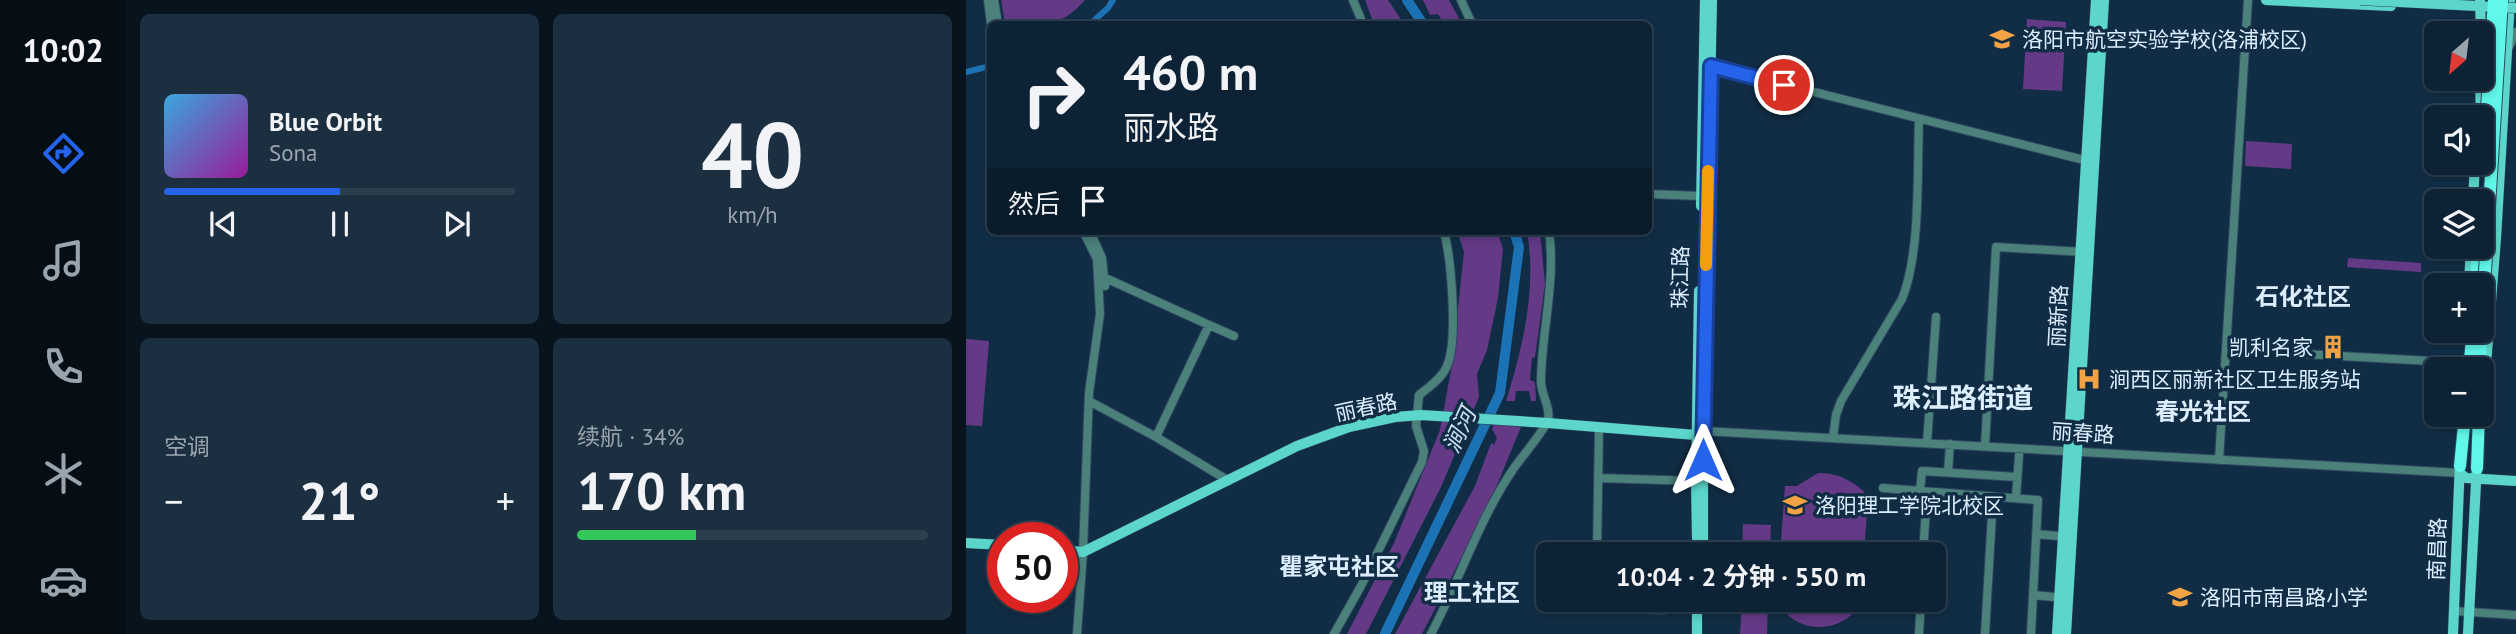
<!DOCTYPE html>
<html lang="zh">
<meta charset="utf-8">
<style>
:root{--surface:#0d2234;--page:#1b2f40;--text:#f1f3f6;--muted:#9aa4ac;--line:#2d3f4f;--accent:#2563eb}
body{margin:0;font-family:"PT Sans","Noto Sans SC",sans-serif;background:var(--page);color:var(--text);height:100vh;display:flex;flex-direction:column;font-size:26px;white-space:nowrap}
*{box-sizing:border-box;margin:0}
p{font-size:23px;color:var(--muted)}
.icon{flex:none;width:38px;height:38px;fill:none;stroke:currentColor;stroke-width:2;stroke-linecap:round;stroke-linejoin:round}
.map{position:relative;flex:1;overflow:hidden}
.drawer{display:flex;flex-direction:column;gap:14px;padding:14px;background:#07131d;width:840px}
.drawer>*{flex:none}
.top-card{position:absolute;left:21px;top:21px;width:665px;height:214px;border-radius:10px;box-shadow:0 4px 10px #0003,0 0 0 2px var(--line);background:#0d2234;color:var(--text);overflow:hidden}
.needle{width:46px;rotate:208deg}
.buttons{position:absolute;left:1458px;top:21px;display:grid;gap:14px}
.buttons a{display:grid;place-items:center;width:70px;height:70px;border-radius:10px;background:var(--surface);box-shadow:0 4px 10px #0003,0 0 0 2px var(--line);font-size:35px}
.speed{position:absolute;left:21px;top:522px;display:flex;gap:14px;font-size:35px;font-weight:700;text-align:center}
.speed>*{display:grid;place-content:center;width:91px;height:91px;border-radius:50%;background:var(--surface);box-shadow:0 4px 10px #0003,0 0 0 2px var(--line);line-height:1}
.speed .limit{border:10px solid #d22;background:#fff;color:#111}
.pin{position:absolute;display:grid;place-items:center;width:60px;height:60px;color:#fff;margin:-30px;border:4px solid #fff;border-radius:50%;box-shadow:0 2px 7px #0007}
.me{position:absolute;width:77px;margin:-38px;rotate:0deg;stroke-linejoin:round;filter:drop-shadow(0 0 5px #0008)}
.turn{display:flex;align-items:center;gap:24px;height:147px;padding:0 21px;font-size:32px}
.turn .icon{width:91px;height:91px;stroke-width:2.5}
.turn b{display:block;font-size:49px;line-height:60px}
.then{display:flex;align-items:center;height:66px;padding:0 21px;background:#0003;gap:14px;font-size:26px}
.big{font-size:52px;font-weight:700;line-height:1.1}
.drawer .card{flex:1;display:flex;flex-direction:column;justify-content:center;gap:10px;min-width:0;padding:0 24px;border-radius:10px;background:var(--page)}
.drawer .dial{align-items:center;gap:0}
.dial b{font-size:91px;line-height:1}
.song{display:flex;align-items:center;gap:21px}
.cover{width:84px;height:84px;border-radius:10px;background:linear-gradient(135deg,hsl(200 70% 55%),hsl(300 70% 35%))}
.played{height:7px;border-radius:4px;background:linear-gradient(90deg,var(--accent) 50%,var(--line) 50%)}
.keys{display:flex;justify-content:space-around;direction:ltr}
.heat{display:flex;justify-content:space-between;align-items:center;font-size:38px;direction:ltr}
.charge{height:10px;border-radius:5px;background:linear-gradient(90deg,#34c759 34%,var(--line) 0)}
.drawer .tiles{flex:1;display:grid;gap:14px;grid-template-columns:repeat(2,1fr)}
.trip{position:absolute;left:570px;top:542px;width:410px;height:70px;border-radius:10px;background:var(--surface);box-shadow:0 4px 10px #0003,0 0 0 2px var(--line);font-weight:700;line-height:70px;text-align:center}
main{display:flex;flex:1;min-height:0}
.dock{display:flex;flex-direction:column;width:126px;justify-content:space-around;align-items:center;background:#050e15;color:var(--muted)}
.dock .icon{width:49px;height:49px}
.dock .on{color:var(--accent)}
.dock b{font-size:32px;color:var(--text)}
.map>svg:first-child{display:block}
</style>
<main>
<nav class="dock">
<b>10:02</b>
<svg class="icon on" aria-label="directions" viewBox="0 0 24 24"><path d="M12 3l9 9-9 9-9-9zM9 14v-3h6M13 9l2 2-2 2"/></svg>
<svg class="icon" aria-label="music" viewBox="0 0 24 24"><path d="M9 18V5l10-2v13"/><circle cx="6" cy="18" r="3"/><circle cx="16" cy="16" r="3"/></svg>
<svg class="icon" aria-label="phone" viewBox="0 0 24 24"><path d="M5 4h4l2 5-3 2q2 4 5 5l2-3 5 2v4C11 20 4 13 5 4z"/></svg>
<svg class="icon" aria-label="climate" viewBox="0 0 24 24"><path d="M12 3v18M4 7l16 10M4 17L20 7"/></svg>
<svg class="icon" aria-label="car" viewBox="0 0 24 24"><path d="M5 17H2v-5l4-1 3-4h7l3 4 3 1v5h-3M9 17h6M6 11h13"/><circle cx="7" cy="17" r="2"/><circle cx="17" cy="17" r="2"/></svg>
</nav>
<section class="drawer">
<div class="tiles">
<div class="card">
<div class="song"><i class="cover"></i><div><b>Blue Orbit</b><p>Sona</p></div></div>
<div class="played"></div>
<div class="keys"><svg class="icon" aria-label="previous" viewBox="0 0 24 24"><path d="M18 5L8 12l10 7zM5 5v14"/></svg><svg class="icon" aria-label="pause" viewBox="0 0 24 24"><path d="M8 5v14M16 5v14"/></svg><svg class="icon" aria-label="next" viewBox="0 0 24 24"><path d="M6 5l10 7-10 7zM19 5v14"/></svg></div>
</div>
<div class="card dial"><b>40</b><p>km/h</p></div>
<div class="card"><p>空调</p>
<div class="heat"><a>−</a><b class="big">21°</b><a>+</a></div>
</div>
<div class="card"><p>续航 · 34%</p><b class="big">170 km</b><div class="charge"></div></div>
</div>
</section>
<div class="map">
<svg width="1550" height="634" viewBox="0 0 1550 634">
<rect width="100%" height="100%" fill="#112d45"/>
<!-- green -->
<path fill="#643a87" d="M35 0H119C92 30 76 24 39 24Z
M399 0H422L438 24H408Z
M457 0H483L496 24H478L472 14 464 15Z
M1061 19 1100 22 1096 91 1057 89Z
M1280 141 1326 144 1325 169 1279 166Z
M491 231H531L537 249 532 298 521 350 511 374 513 397 475 487 400 634H381L428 543 474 430 486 365 498 252Z
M561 231H574L579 284 569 357 566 358 564 380 569 382 570 401H565L563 391H550L549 401H540C557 347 571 288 561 231Z
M1382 258 1455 263V272L1381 267Z
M0 339 23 341 16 426 0 425Z
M528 423 555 427 524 502 456 634H429L509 486 524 446 526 443 528 445 531 438 526 429Z
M852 473C872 473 889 481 902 496L898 555H814L819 486H831Z
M777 524 805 525 804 555H776Z
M776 600H802L801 634H774Z
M813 600H895C887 625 852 634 830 621 821 616 817 609 813 600Z"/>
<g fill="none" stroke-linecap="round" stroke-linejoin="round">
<!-- canal -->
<path stroke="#1b73b5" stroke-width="6" d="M124 24 142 8 147 0
M0 72 24 66"/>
<!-- river -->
<path stroke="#1b73b5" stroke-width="10" d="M441 0 457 24
M419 634 534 393 553 247 548 231"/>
<!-- minor casing -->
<g stroke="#2d485f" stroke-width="10">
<path id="minor" d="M22 0 25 24
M28 0 32 24
M387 0 397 24
M495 0 506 24
M1543 47 1550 32
M741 65 1126 162
M682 194 735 196
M124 231 136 258 139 286
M135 276 243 325
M1319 353 1465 361
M123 401 190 437 263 481
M737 431 1494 473
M190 437 243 325 268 336
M867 437 870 415 875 401 936 299C955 252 951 171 953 119
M961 443 970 317
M1019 446 1030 247 1118 252
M1253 460 1282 0
M982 472 984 444
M632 478 730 481
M917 488 1072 500 1065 634
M954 491 956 471 1051 477
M1050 498 1053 455
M1070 534 1103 537
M631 555 633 427
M957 555 961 492
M1067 595 1099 598
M630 600V607L698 610V600
M1488 611 1550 615
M111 634 117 552 123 393 134 314 131 259 117 231
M368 634 395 586 456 462 458 451 450 426 453 395C462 388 475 379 480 368 493 343 485 259 478 231
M465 634C494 579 513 519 548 468 555 458 580 428 582 420 585 406 574 394 575 379 576 330 590 280 583 231
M953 634 955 600
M1019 634 1027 497"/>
</g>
<!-- major casing -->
<g stroke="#2d485f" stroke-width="11">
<path id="major" d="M1300 0 1425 6
M1514 79 1515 117
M1507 201 1509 163
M735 206 739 0
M1503 285 1505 247
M1516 414 1530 238 1544 0
M1494 473 1500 478 1550 481
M731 538 730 481 733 291
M0 543 37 545
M96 550 117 552 331 446 383 427 429 417 455 415 582 423 730 435 737 431
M737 555V424L746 0
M731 634V600
M1091 634 1130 0
M1100 634 1138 0
M1487 634 1494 461
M1502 634 1511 464"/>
</g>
<!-- highway casing -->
<g stroke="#2d485f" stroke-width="14">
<path id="highway" d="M1510 285 1512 247
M1503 369 1507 331
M1514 369 1515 335
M1494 466 1499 415
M1511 468 1513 415"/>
</g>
<!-- minor -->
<use href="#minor" stroke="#4b807b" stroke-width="8"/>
<!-- major -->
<use href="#major" stroke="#5cd6ca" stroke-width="10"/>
<!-- highway -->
<use href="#highway" stroke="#60f8ea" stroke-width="12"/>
<!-- major-bridge casing -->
<g stroke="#2d485f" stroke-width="11" stroke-linecap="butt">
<path id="major-bridge" d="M1394 0 1550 8
M1514 1 1515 33
M1516 121 1519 145"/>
</g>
<!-- highway-bridge casing -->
<g stroke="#2d485f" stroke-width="14" stroke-linecap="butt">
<path id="highway-bridge" d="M1521 108 1528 0
M1515 335 1536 0"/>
</g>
<!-- major-bridge -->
<use href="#major-bridge" stroke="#5cd6ca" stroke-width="10"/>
<!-- highway-bridge -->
<use href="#highway-bridge" stroke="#60f8ea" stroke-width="12"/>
</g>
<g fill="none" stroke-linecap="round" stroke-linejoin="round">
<!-- route casing -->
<g stroke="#184099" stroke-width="18">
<path id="route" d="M737 460 745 66 818 85"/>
</g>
<!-- route -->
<use href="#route" stroke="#2563eb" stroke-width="12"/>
<!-- slow -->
<path stroke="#f59e0b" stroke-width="12" d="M740 265 742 171"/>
</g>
<!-- icons -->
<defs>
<g id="school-bare" transform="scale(1.89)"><path d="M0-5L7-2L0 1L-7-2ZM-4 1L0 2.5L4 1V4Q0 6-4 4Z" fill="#f4a344" stroke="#112d45" stroke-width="2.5" paint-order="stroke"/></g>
<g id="building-bare" transform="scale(1.89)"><path d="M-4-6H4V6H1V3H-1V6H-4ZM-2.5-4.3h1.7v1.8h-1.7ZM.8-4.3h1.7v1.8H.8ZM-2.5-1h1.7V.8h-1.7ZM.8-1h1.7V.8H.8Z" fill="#f4a344" stroke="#112d45" stroke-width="2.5" paint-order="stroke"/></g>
<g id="hospital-bare" transform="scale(1.89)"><path d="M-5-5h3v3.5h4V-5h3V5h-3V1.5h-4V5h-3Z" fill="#f4a344" stroke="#112d45" stroke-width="2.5" paint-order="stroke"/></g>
<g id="university-bare" transform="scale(1.89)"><path d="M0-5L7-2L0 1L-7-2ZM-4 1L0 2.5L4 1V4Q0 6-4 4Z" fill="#f4a344" stroke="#112d45" stroke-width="2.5" paint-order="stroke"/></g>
</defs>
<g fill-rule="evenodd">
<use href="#school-bare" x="1036" y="39"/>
<use href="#building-bare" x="1367" y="347"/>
<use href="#hospital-bare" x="1123" y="379"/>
<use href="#university-bare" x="829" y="505"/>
<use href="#school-bare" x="1214" y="597"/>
</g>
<g text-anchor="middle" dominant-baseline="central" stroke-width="7" stroke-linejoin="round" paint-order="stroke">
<!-- poi labels -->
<g font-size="21" fill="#dcedfd" stroke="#112d45" text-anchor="start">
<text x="1056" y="39">洛阳市航空实验学校(洛浦校区)</text>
<text x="1347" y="347" text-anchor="end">凯利名家</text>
<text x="1143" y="379">涧西区丽新社区卫生服务站</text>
<text x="849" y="505">洛阳理工学院北校区</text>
<text x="1234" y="597">洛阳市南昌路小学</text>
</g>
<!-- street labels -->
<g font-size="21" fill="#dcedfd" stroke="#112d45">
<text transform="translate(714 277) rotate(-89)">珠江路</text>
<text transform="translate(1092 316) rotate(-87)">丽新路</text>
<text transform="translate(400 407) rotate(-12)">丽春路</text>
<text transform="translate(1117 433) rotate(4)">丽春路</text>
<text transform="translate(1471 549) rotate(-88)">南昌路</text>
</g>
<!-- water labels -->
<g font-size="23" font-style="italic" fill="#cee1f3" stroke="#112d45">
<text transform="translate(493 430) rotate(-65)">涧河</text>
</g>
<!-- quarter labels -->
<g font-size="24" font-weight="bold" fill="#dcedfd" stroke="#112d45">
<text x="1337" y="296">石化社区</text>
<text x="1237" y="411">春光社区</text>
<text x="373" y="566">瞿家屯社区</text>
<text x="506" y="592">理工社区</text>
</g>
<!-- district labels -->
<g font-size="28" font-weight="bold" fill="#dcedfd" stroke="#112d45">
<text x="997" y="397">珠江路街道</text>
</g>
</g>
</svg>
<div class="buttons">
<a><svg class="needle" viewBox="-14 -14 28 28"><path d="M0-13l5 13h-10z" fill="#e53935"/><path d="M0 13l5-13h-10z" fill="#9aa4ac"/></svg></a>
<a><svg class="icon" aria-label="sound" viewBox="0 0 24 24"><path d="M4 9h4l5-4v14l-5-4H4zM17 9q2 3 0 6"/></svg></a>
<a><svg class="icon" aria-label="layers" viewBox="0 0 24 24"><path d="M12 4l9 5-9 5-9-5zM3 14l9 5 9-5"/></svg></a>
<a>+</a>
<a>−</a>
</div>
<div class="speed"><div class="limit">50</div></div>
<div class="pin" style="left:818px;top:85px;background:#d93025"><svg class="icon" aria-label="arrive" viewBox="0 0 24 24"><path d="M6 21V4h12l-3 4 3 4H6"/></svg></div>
<svg class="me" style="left:737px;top:460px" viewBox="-20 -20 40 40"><path d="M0-17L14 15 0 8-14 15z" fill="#2563eb" stroke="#fff" stroke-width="4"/></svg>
<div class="trip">10:04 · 2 分钟 · 550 m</div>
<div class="top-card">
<div class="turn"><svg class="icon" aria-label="right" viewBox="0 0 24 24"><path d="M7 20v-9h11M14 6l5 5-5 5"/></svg><div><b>460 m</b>丽水路</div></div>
<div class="then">然后<svg class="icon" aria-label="arrive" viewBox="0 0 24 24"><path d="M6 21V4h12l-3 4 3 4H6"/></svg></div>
</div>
</div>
</main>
